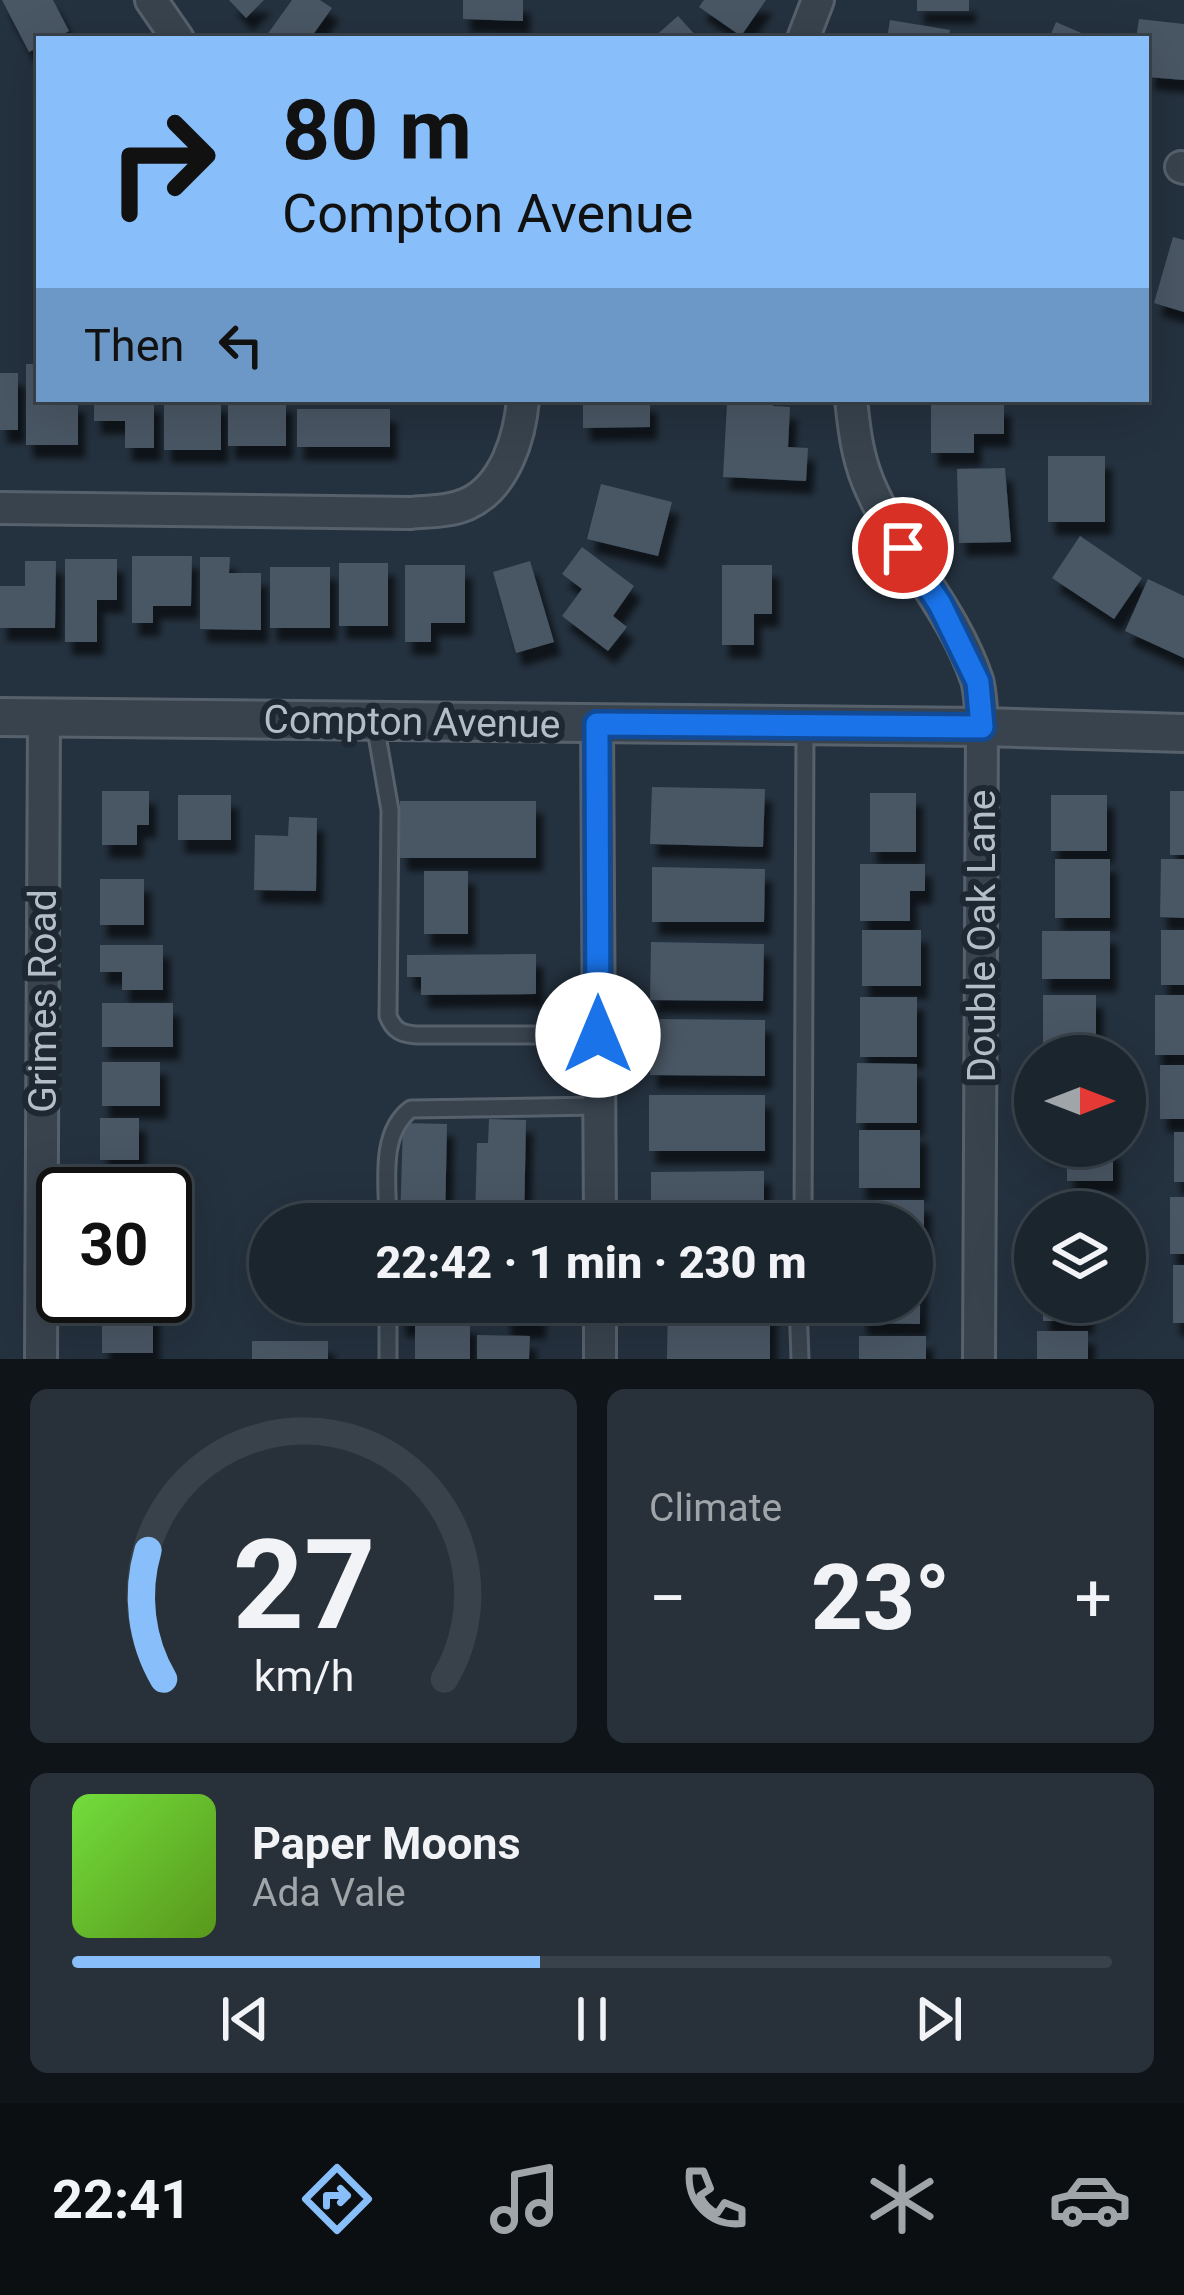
<!DOCTYPE html>
<meta charset="utf-8">
<style>
:root{--surface:#1b252e;--page:#28313a;--text:#f1f3f6;--muted:#a0a5aa;--line:#39424a;--accent:#88bef9}
body{margin:0;font-family:Roboto,sans-serif;background:var(--page);color:var(--text);height:100vh;display:flex;flex-direction:column;font-size:45px;white-space:nowrap}
*{box-sizing:border-box;margin:0}
p{font-size:39px;color:var(--muted)}
.icon{flex:none;width:66px;height:66px;fill:none;stroke:currentColor;stroke-width:2;stroke-linecap:round;stroke-linejoin:round}
.map{position:relative;height:1359px;overflow:hidden}
.panel{display:flex;flex-direction:column;gap:30px;padding:30px;background:#0f1419;flex:1}
.panel>*{flex:none}
.hud{position:absolute;left:36px;top:36px;width:1113px;height:366px;border-radius:0px;box-shadow:0 12px 48px #0002,0 0 0 3px var(--line);background:#88bef9;color:#111;overflow:hidden}
.needle{width:78px;rotate:90deg}
.fabs{position:absolute;left:1014px;top:1035px;display:grid;gap:24px}
.fabs a{display:grid;place-items:center;width:132px;height:132px;border-radius:50%;background:var(--surface);box-shadow:0 12px 48px #0002,0 0 0 3px var(--line);font-size:60px}
.speed{position:absolute;left:36px;top:1167px;display:flex;gap:24px;font-size:60px;font-weight:700;text-align:center}
.speed>*{display:grid;place-content:center;width:156px;height:156px;border-radius:50%;background:var(--surface);box-shadow:0 12px 48px #0002,0 0 0 3px var(--line);line-height:1}
.speed .limit{border:6px solid #111;border-radius:18px;background:#fff;color:#111}
.pin{position:absolute;display:grid;place-items:center;width:102px;height:102px;color:#fff;margin:-51px;border:6px solid #fff;border-radius:50%;box-shadow:0 3px 12px #0007}
.me{position:absolute;width:132px;margin:-66px;rotate:0deg;stroke-linejoin:round;filter:drop-shadow(0 0 9px #0008)}
.turn{display:flex;align-items:center;gap:42px;height:252px;padding:0 48px;font-size:54px}
.turn .icon{width:156px;height:156px;stroke-width:2.5}
.turn b{display:block;font-size:84px;line-height:102px}
.then{display:flex;align-items:center;height:114px;padding:0 48px;background:#0003;gap:24px;font-size:45px}
.big{font-size:90px;font-weight:800;line-height:1.1}
.panel .tile{flex:1;display:flex;flex-direction:column;justify-content:center;gap:18px;min-width:0;padding:0 42px;border-radius:18px;background:var(--page)}
.panel .dial{align-items:center;gap:0}
.dial svg{height:312px;overflow:visible;fill:none;stroke:var(--line);stroke-width:7;stroke-linecap:round;text-anchor:middle}
.dial text{fill:var(--text);stroke:none}
.song{display:flex;align-items:center;gap:36px}
.cover{width:144px;height:144px;border-radius:18px;background:linear-gradient(135deg,hsl(100 70% 55%),hsl(90 70% 35%))}
.played{height:12px;border-radius:6px;background:linear-gradient(90deg,var(--accent) 45%,var(--line) 45%)}
.keys{display:flex;justify-content:space-around;direction:ltr}
.heat{display:flex;justify-content:space-between;align-items:center;font-size:66px;direction:ltr}
.panel .tiles{flex:1;display:grid;gap:30px;grid-template-columns:1fr 1fr}
.tile:last-child{grid-column:span 2}
.trip{position:absolute;left:249px;top:1203px;width:684px;height:120px;border-radius:60px;background:var(--surface);box-shadow:0 12px 48px #0002,0 0 0 3px var(--line);font-weight:800;line-height:120px;text-align:center}
.tabs{display:flex;height:192px;justify-content:space-around;align-items:center;background:#0b0f12;color:var(--muted)}
.tabs .icon{width:84px;height:84px}
.tabs .on{color:var(--accent)}
.tabs b{font-size:54px;color:var(--text)}
.map>svg:first-child{display:block}
</style>
<div class="map">
<svg width="1184" height="1359" viewBox="0 0 1184 1359">
<defs>
<filter id="shadow"><feDropShadow dx="7" dy="13" stdDeviation="3" flood-color="#0009"/></filter>
</defs>
<rect width="100%" height="100%" fill="#24313e"/>
<!-- building -->
<path fill="#485764" filter="url(#shadow)" d="M2 0H53L69 31 54 39H39V47L29 52Z
M229 0H264L246 18Z
M292 0H320L332 8 312 36 316 39H264Z
M463 0H523V21L463 19Z
M704 0H766L741 36 699 7Z
M917 0H969V11H917Z
M678 16 699 39H652Z
M1139 19 1184 24V80L1147 77 1150 51 1146 50V39H1136Z
M890 20 950 30 948 39H887Z
M1056 22 1095 39H1049Z
M1173 237 1184 240V312L1154 303Z
M26 364H39V399H78V445H26Z
M0 373H18V430H0Z
M94 399H154V448H125V421H94Z
M164 399H221V450H164Z
M228 399H286V446H228Z
M583 399H650V427L583 428Z
M721 399H773V406L790 407 788 447 808 448 806 481 723 477 727 404H720Z
M931 403H1004V434H974V453H931Z
M297 409H390V447H297Z
M1048 456H1105V522H1048Z
M1005 468 1011 542 959 543 957 469Z
M601 484 672 502 658 556 587 539Z
M1080 536 1142 578 1114 619 1052 578Z
M582 547 634 586 613 616 627 627 608 651 562 616 582 589 562 574Z
M132 556H192L191 606H153V623H132Z
M200 557H230L229 573H261V630L200 629Z
M65 559H117V600H97V642H65Z
M25 561H56L55 628H0V586H25Z
M530 561 554 642 516 653 493 572Z
M339 563H388V626H339Z
M405 565H465V623H431V642H405Z
M722 565H772V614H754V645H722Z
M270 567H330V628H270Z
M1148 579 1184 596V658L1125 631Z
M652 787 765 789 763 847 650 844Z
M102 791H149V825H137V845H102Z
M1170 791H1184V855H1170Z
M870 793H916V852H870Z
M178 795H231V840H178Z
M1051 795H1107V851H1051Z
M400 801H536V858H400Z
M289 817 317 818 316 891 254 890 255 835 288 836Z
M1055 859H1110V918H1055Z
M1161 859H1184V918L1160 917Z
M860 864H925V891H910V921H860Z
M652 867 765 869 764 922H652Z
M424 871H468V934H424Z
M100 879H144V925H100Z
M862 930H921V986H862Z
M1161 930H1184V985H1161Z
M1042 931H1110V979H1042Z
M651 942 764 944 763 1001 650 1000Z
M100 945H163V990H122V972H100Z
M536 954V994L421 995V977H407V955Z
M1043 995H1096V1050H1043Z
M1155 995H1184V1055H1155Z
M860 997H917V1057H860Z
M102 1003H173V1047H102Z
M651 1019 765 1020V1076L650 1075Z
M102 1062H160V1106H102Z
M857 1063 917 1064V1123H856Z
M1160 1065H1184V1119H1160Z
M649 1095H765V1151H649Z
M100 1118H139V1160H100Z
M489 1119 526 1120 524 1224H475L477 1143H488Z
M403 1123 447 1124 445 1224H400Z
M859 1130H920V1188H859Z
M1174 1132H1184V1182H1174Z
M1043 1146H1113V1181H1067V1151H1043Z
M764 1171V1224H651V1172Z
M1048 1196H1098V1212H1048Z
M1170 1197H1184V1254H1170Z
M859 1200H924V1256H912V1224H859Z
M1173 1265H1184V1323H1173Z
M912 1267H920V1324L860 1323V1302H912Z
M102 1296H153V1353H102Z
M399 1302H449V1321H470V1359H415V1324H399Z
M504 1302H539V1326H504Z
M668 1302H770V1359H667Z
M1043 1302H1087V1321H1043Z
M1037 1331H1088V1359H1037Z
M477 1335 530 1336 529 1359H477Z
M859 1336H926V1359H859Z
M252 1341H328V1359H252Z"/>
<g fill="none" stroke-linecap="round" stroke-linejoin="round">
<!-- service casing -->
<g stroke="#56616c" stroke-width="21">
<path id="service" d="M375 724 390 810 388 1016C394 1031 402 1034 417 1035H598
M388 1224C388 1187 378 1133 411 1109L598 1106
M803 1224 805 726
M388 1302V1359
M798 1302 800 1359"/>
</g>
<!-- minor casing -->
<g stroke="#56616c" stroke-width="36">
<path id="minor" d="M151 0 178 39
M803 39 818 0
M1181 167 1184 168
M851 399C854 428 857 455 868 482 897 552 953 608 977 680 981 694 981 712 982 727L979 1359
M0 508 410 513C429 511 449 512 467 504 505 487 520 437 523 399
M597 724 600 1224
M41 1359 44 716
M600 1359V1302"/>
</g>
<!-- tertiary casing -->
<g stroke="#56616c" stroke-width="42">
<path id="tertiary" d="M0 717 982 727 1184 733"/>
</g>
<!-- service -->
<use href="#service" stroke="#38434e" stroke-width="15"/>
<!-- minor -->
<use href="#minor" stroke="#38434e" stroke-width="30"/>
<!-- tertiary -->
<use href="#tertiary" stroke="#38434e" stroke-width="36"/>
</g>
<g fill="none" stroke-linecap="round" stroke-linejoin="round">
<!-- route casing -->
<g stroke="#114b97" stroke-width="30">
<path id="route" d="M598 1035 597 724 982 727 978 682 940 604 903 548"/>
</g>
<!-- route -->
<use href="#route" stroke="#1a73e8" stroke-width="21"/>
</g>
<g text-anchor="middle" dominant-baseline="central" stroke-width="12" stroke-linejoin="round" paint-order="stroke">
<!-- street labels -->
<g font-size="39" fill="#b4bec9" stroke="#1d2833">
<text transform="translate(412 722) rotate(1)">Compton Avenue</text>
<text transform="translate(982 936) rotate(-90)">Double Oak Lane</text>
<text transform="translate(43 1001) rotate(-90)">Grimes Road</text>
</g>
</g>
</svg>
<div class="fabs">
<a><svg class="needle" viewBox="-14 -14 28 28"><path d="M0-13l5 13h-10z" fill="#e53935"/><path d="M0 13l5-13h-10z" fill="#a0a5aa"/></svg></a>
<a><svg class="icon" aria-label="layers" viewBox="0 0 24 24"><path d="M12 4l9 5-9 5-9-5zM3 14l9 5 9-5"/></svg></a>
</div>
<div class="speed"><div class="limit">30</div></div>
<div class="pin" style="left:903px;top:548px;background:#d93025"><svg class="icon" aria-label="arrive" viewBox="0 0 24 24"><path d="M6 21V4h12l-3 4 3 4H6"/></svg></div>
<svg class="me" style="left:598px;top:1035px" viewBox="-20 -20 40 40"><circle r="19" fill="#fff"/><path d="M0-13L10 11 0 6-10 11z" fill="#1a73e8"/></svg>
<div class="trip">22:42 · 1 min · 230 m</div>
<div class="hud">
<div class="turn"><svg class="icon" aria-label="right" viewBox="0 0 24 24"><path d="M7 20v-9h11M14 6l5 5-5 5"/></svg><div><b>80 m</b>Compton Avenue</div></div>
<div class="then">Then<svg class="icon" aria-label="left" viewBox="0 0 24 24"><path d="M17 20v-9H6M10 6l-5 5 5 5"/></svg></div>
</div>
</div>
<section class="panel">
<div class="tiles">
<div class="tile dial"><svg viewBox="0 0 100 80">
<path d="M14 69A42 42 0 1 1 86 69"/>
<path d="M14 69A42 42 0 0 1 10 36" stroke="#88bef9"/>
<text x="50" y="56" font-size="32" font-weight="700">27</text>
<text x="50" y="72" font-size="11">km/h</text>
</svg></div>
<div class="tile"><p>Climate</p>
<div class="heat"><a>−</a><b class="big">23°</b><a>+</a></div>
</div>
<div class="tile">
<div class="song"><i class="cover"></i><div><b>Paper Moons</b><p>Ada Vale</p></div></div>
<div class="played"></div>
<div class="keys"><svg class="icon" aria-label="previous" viewBox="0 0 24 24"><path d="M18 5L8 12l10 7zM5 5v14"/></svg><svg class="icon" aria-label="pause" viewBox="0 0 24 24"><path d="M8 5v14M16 5v14"/></svg><svg class="icon" aria-label="next" viewBox="0 0 24 24"><path d="M6 5l10 7-10 7zM19 5v14"/></svg></div>
</div>
</div>
</section>
<nav class="tabs">
<b>22:41</b>
<svg class="icon on" aria-label="directions" viewBox="0 0 24 24"><path d="M12 3l9 9-9 9-9-9zM9 14v-3h6M13 9l2 2-2 2"/></svg>
<svg class="icon" aria-label="music" viewBox="0 0 24 24"><path d="M9 18V5l10-2v13"/><circle cx="6" cy="18" r="3"/><circle cx="16" cy="16" r="3"/></svg>
<svg class="icon" aria-label="phone" viewBox="0 0 24 24"><path d="M5 4h4l2 5-3 2q2 4 5 5l2-3 5 2v4C11 20 4 13 5 4z"/></svg>
<svg class="icon" aria-label="climate" viewBox="0 0 24 24"><path d="M12 3v18M4 7l16 10M4 17L20 7"/></svg>
<svg class="icon" aria-label="car" viewBox="0 0 24 24"><path d="M5 17H2v-5l4-1 3-4h7l3 4 3 1v5h-3M9 17h6M6 11h13"/><circle cx="7" cy="17" r="2"/><circle cx="17" cy="17" r="2"/></svg>
</nav>
